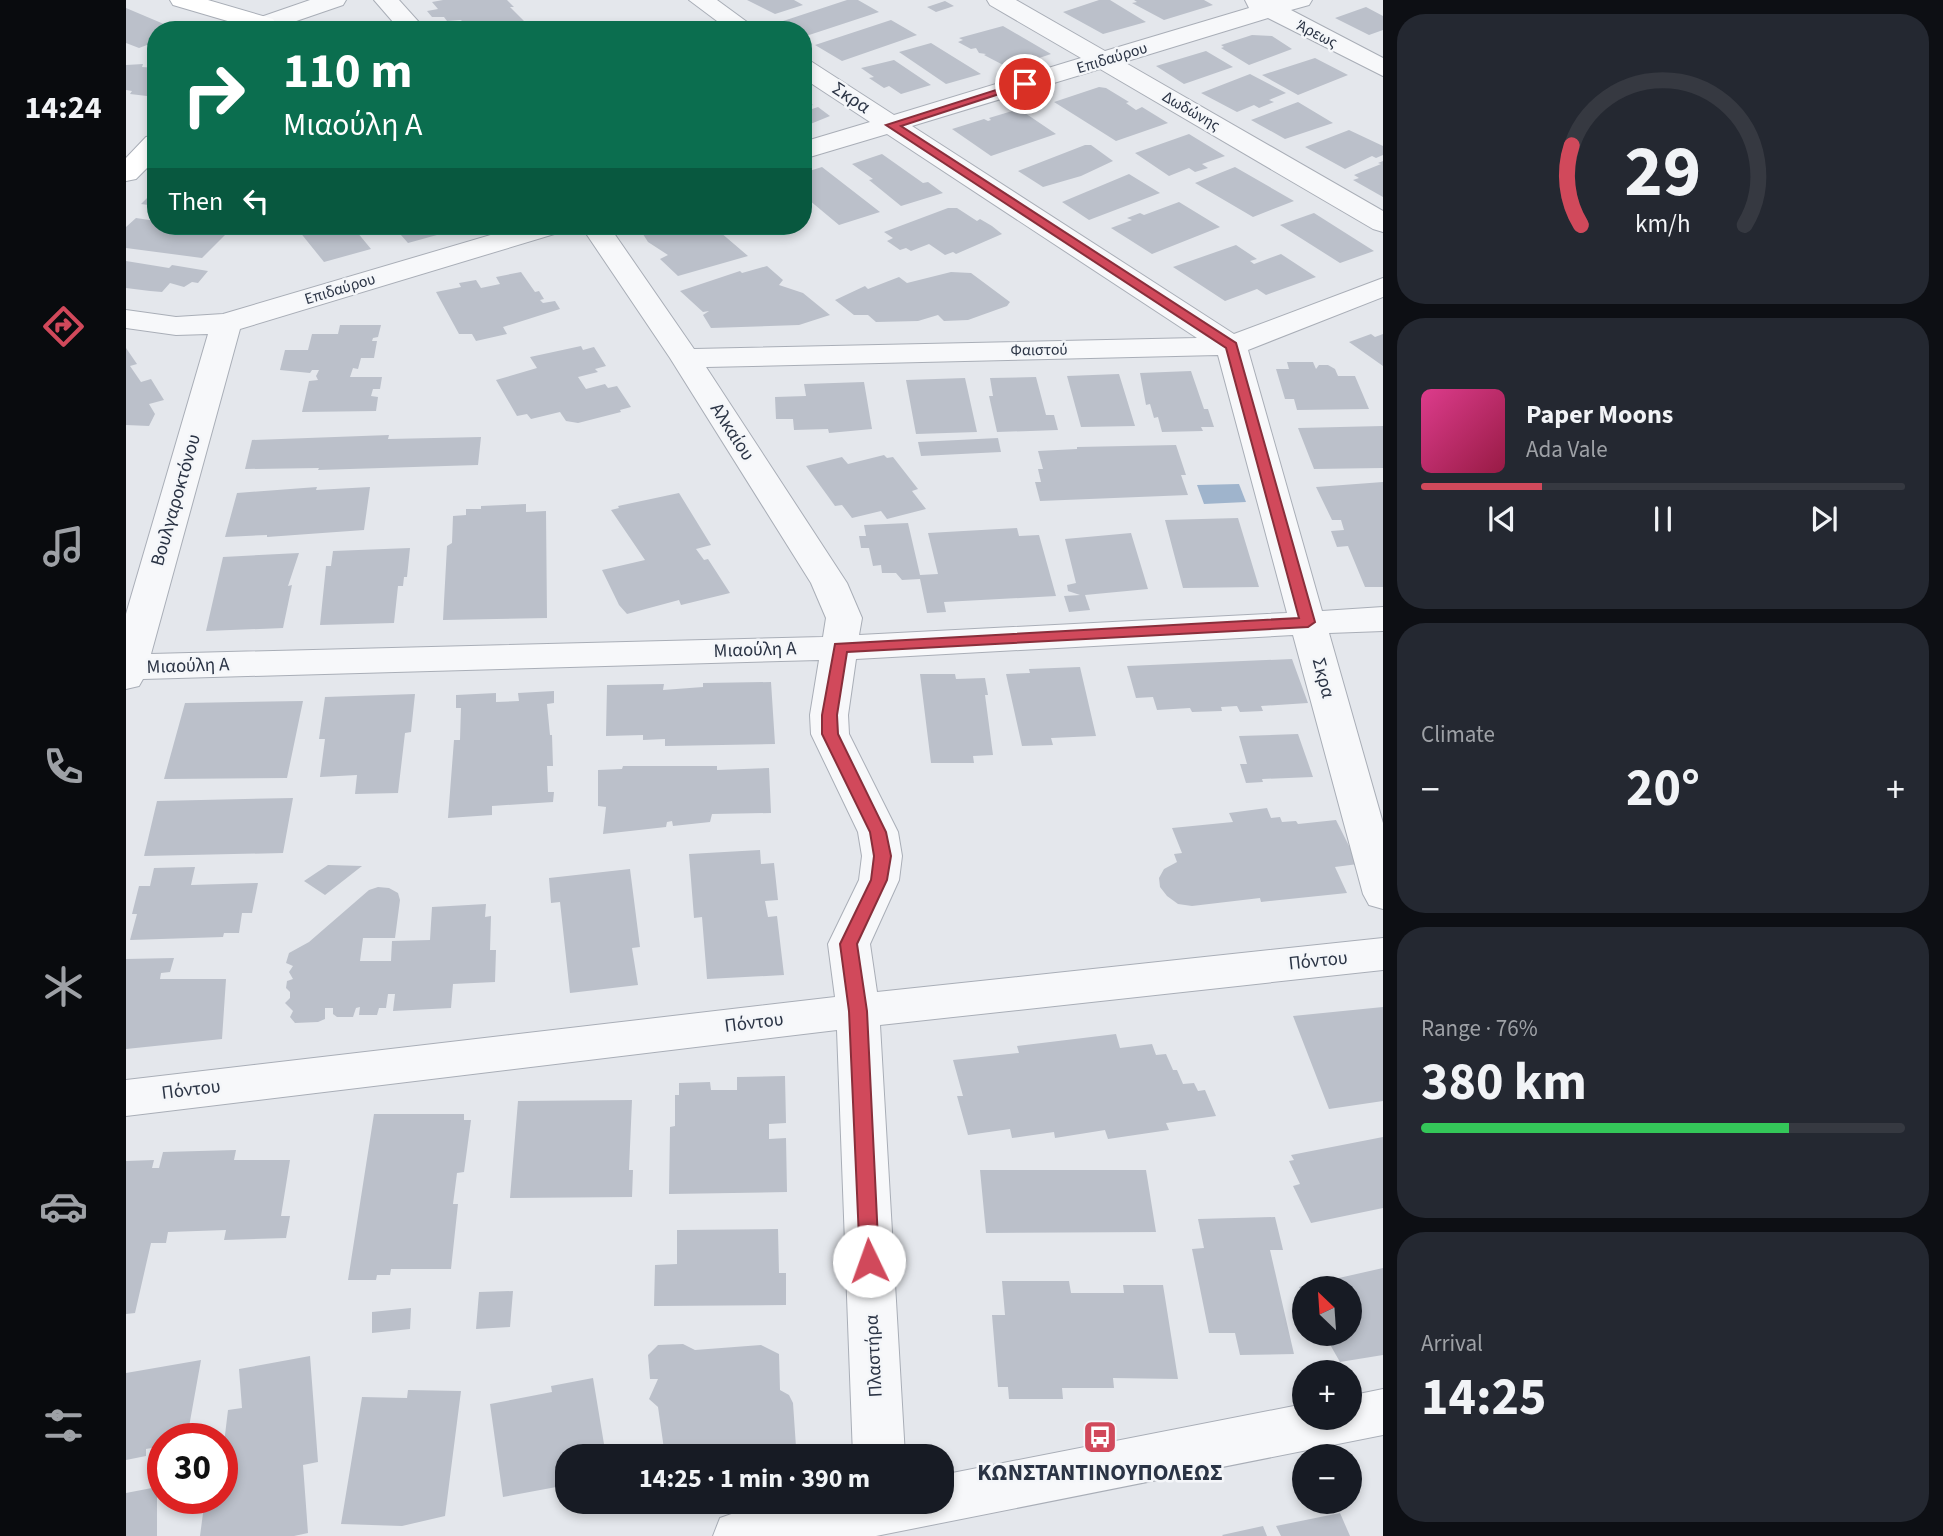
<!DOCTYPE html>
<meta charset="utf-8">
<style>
:root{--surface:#171b24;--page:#242831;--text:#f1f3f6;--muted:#9ea1a6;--line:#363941;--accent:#d1495b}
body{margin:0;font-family:"Source Sans 3",sans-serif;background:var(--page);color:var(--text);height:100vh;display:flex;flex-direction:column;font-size:26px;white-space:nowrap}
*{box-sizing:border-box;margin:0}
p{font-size:23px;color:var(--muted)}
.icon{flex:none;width:38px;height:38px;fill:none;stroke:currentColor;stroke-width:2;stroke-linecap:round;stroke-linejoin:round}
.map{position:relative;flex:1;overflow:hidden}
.drawer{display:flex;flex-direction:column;gap:14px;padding:14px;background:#0d0f14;width:560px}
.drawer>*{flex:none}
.guide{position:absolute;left:21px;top:21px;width:665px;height:214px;border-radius:28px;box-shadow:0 4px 10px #0003;background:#0b6e4f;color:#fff;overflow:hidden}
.needle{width:46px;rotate:335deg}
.buttons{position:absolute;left:1166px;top:1276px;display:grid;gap:14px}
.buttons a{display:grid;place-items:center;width:70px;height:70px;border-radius:50%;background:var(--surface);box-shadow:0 4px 10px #0003;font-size:35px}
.speed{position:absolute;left:21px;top:1423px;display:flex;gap:14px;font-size:35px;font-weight:700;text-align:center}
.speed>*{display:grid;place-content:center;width:91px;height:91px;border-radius:50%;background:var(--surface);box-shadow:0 4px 10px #0003;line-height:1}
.speed .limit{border:10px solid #d22;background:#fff;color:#111}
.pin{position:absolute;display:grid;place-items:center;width:60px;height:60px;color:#fff;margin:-30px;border:4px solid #fff;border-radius:50%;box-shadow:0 2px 7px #0007}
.me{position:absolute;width:77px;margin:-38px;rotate:357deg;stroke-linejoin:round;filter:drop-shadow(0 0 5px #0008)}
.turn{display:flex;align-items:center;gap:24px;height:147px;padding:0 21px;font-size:32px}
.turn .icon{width:91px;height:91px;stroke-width:2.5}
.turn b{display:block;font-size:49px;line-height:60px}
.then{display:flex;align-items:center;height:66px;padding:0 21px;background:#0003;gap:14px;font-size:26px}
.big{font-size:52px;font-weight:700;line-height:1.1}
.drawer .tile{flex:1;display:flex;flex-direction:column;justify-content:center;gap:10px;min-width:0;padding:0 24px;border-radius:28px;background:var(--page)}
.drawer .dial{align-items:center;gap:0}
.dial svg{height:182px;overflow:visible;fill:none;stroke:var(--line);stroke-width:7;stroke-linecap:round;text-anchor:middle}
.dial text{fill:var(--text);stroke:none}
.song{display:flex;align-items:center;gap:21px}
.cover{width:84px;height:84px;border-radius:10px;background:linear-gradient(135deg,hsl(330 70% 55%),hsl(340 70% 35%))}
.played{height:7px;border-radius:4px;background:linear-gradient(90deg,var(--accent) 25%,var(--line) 25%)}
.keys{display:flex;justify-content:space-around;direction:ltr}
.heat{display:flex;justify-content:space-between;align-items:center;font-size:38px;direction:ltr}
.charge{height:10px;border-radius:5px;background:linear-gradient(90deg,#34c759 76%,var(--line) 0)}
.trip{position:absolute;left:429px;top:1444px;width:399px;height:70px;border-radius:28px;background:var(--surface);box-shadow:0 4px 10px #0003;font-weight:700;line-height:70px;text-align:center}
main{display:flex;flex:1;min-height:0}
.dock{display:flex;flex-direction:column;width:126px;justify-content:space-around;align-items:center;background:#090b0e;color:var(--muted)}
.dock .icon{width:49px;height:49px}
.dock .selected{color:var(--accent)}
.dock b{font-size:32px;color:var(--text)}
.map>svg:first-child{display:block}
</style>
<main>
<nav class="dock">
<b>14:24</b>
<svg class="icon selected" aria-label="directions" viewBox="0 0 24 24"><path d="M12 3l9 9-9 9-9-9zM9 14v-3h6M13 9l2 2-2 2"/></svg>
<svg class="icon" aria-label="music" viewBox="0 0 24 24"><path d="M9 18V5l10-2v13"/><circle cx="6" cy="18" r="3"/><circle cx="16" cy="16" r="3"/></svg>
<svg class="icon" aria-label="phone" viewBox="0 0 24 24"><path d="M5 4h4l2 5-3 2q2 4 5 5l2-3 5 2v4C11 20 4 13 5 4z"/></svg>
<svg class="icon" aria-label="climate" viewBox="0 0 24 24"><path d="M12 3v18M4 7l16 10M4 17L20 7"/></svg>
<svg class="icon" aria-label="car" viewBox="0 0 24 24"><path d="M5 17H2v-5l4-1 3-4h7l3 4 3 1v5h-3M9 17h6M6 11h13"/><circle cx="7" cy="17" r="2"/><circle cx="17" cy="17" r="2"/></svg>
<svg class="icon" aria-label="filters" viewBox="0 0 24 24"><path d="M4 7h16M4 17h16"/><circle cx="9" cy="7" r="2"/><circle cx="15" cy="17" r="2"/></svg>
</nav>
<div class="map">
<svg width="1257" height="1536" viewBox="0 0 1257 1536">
<rect width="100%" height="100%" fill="#e4e7ec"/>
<!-- water -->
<path fill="#9fb4cc" d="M1113 484 1120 502 1078 504 1071 485Z"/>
<!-- building -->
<path fill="#bbc0ca" d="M317 0H381L388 7H384L407 30H336L334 27 340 26 335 20 321 21 318 17H306L301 11 312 9 306 2Z
M621 0H668L677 5 649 14Z
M721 0H732L753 12 677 37V30H662L651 23Z
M973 0H984L1020 22 977 34 937 12Z
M1008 0H1078L1087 5 1038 20 1006 3 1011 2Z
M819 1 828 6 810 12 801 7Z
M1240 7 1257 16V30L1243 35 1209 18Z
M0 8 52 30H30V48L21 45 13 48 0 43Z
M765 20 791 35 716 61 689 45Z
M877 26 925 54 883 68 858 55 860 54 853 53 850 48 845 49 832 42 837 40 833 38Z
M1126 35 1146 36 1166 49 1123 65 1095 48 1098 47 1095 45Z
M805 43 855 74 820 84 773 52Z
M1080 51 1107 67 1058 84 1030 66Z
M1189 58 1222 75 1172 95 1136 75Z
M768 60 805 85 775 94 763 86 758 88 743 78 748 77 735 68Z
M17 64 16 67 30 68V88L21 96 4 94 6 91 0 90V65Z
M1124 74 1160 93 1143 100 1148 102 1133 108 1128 105 1111 112 1075 93Z
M973 87 980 88 1003 102 1000 103 1010 110 1016 107 1042 123 990 141 928 102Z
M677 97 687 105 682 106 686 109 692 107 704 116 677 127Z
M1172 102 1207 123 1159 139 1125 120Z
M893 109 930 134 865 156 826 129 858 119 862 121 865 120 863 118Z
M1223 130 1257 146V155L1250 158 1246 156 1219 169 1179 147Z
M1063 134 1099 156 1076 164 1082 168 1069 172 1063 168 1043 176 1009 153Z
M959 145H965L987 161 955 176 917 187 892 171Z
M756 154 797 183 802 182 817 193 775 206 743 180 747 179 726 164Z
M1257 161V197L1227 180 1233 178 1228 175 1255 164 1252 163Z
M696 167 754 212 713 225 677 195V173Z
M1109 167 1168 201 1127 217 1069 183Z
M1003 174 1034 193 963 220 936 202Z
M30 189V206L15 204Z
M1053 202 1094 227 1026 254 985 228 1006 220 1001 218 1014 213 1018 215Z
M822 208H831L851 221 854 219 866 226 876 234 830 254 827 252 819 255 803 244 785 251 780 248 774 250 761 241 767 238 758 232Z
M1188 213 1248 251 1214 263 1154 225Z
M10 218 30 221V226H55L100 234 76 258 0 248V227Z
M169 226H226L245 249 198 262Z
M267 226H340V227L282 243Z
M517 226H587L622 256 552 276 534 259 542 255 522 242 515 231Z
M622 226H662L633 235Z
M1110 245 1131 259 1124 261 1128 264 1155 254 1190 277 1140 295 1131 289 1099 301 1047 267Z
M0 261 43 268 46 265 82 271 72 283 66 282 58 287 44 283 36 292 24 291 0 288Z
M641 266 657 280 653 285 677 293 704 315 673 325 585 328 577 315 583 311 577 312 554 291 614 271 616 273Z
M395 272 409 292 413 291 418 299 414 300 417 303 429 301 434 309 377 327 381 334 350 341 346 334H333L310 292 335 287 333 283 350 280 355 288 374 284 370 277Z
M825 272 845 273 884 302 881 306 842 320 818 321 812 315 792 321 750 322 742 315H728L709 300 739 286 742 289 773 277 781 283Z
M214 325H255L252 337 247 338 246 341H251L248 358H235L232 369 227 368 224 377H256L254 389H247L245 396 252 397 250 411 176 412 183 381 192 380 190 376 193 370H186L184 373 154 370 159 350H182L186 334H212Z
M1245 334 1249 337 1257 334V366L1223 342Z
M455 346 457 350 468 347 480 366 469 369 472 372 452 377 460 389 479 384 482 388 491 386 505 407 494 410 495 412 452 423 440 421 434 412 405 419 401 414 391 416 370 380 411 368 404 357Z
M0 348 11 364 4 366 15 382 25 379 38 400 23 404 29 414 23 426 0 425Z
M1161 362H1187L1190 369 1193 365H1202L1209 369 1212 376H1229L1243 409 1171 410 1168 399H1159L1150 369H1163Z
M1065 371 1078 409H1082L1088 427H1075L1077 431 1036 432 1032 417 1028 418 1024 404 1020 405 1014 373Z
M993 374 1009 426 955 427 941 376Z
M910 377 920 415H928L932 430 871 432 863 396H867L864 378Z
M839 378 851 432 790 434 780 380Z
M738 382 746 429 703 433 702 429 668 430 667 419H650L649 397 680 396 678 384Z
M1257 426V468L1188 469 1172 428Z
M263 435 262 439 355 437 352 465 192 470 193 468 119 469 126 440Z
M872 438 875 452 795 456 792 442Z
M1050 445 1060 475H1055L1062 495 914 501 909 482H915L912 469H917L912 451 951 449V447Z
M758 455 761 458 767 457 792 489 786 491 800 509 761 519 755 511 726 518 716 505 709 506 680 466 716 457 722 464Z
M1257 482V587H1239L1222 546 1211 547 1205 531 1218 530 1215 520H1206L1190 487Z
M191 487 190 490 244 487 238 530 141 537V535L99 537 111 493Z
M553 493 585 545 570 549 578 560 582 559 604 593 555 605 553 600 501 614 493 605 476 570 519 560 485 510 493 508 492 506Z
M400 504V512L420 511 421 618 317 620 321 546 326 543 327 516 340 515V509H355V506Z
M1112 518 1133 587 1057 588 1039 520Z
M782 523 794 575 812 574 802 533 891 528 893 536 913 535 930 596 818 602 820 612 801 613 794 579 776 580 770 573H756L755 565 747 566 743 548H735L733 536H740L738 525Z
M1005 533 1022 589 959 595 964 610 943 612 938 596 954 595 942 591 941 585 950 583 939 539Z
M284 548 281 577H278L277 586H272L268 623 194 625 200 566H205L207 551Z
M173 553 162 586 166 585 157 628 80 631 97 557Z
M1166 659 1182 703 1135 706 1137 711 1114 712 1111 706 1095 707 1096 711 1066 712 1064 708 1031 710 1027 697 1010 698 1001 666Z
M954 667 970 736 925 738 927 745 896 746 880 674 904 673 903 669Z
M794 674H829L830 679 859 678 862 695H859L867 755 847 756 848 763H805Z
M645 682 649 744 539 746V739L517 740V735L480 736 481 685 538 684 537 690 577 687V683Z
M428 691V703L421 704 424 735H426L427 766H421L422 792H428L427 802 366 806V815L322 818 328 740H334L335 708H330V695L370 693V702L393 701 392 693Z
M289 694 285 732 279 733 272 793 229 794 231 775 194 777 199 739H193L199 697Z
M177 701 161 778 38 779 59 703Z
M1172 734 1187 777 1136 779 1137 782 1120 783 1114 764H1121L1113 736Z
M497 766H591V770L643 768 645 813 586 814 584 822 547 826 546 821 541 822 540 827 477 834 480 807 472 806V770L496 769Z
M167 798 157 853 18 856 31 801Z
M1141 808 1145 818 1154 817 1156 822 1170 821 1172 824 1210 820 1232 864 1209 867 1221 893 1135 902 1134 898 1066 906 1052 904 1041 896 1034 887 1033 878 1038 869 1051 862 1048 854 1056 853 1046 828 1107 822 1103 813Z
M634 850 635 864 648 863 652 900 639 901 642 917 651 916 658 975 581 979 576 917 568 918 563 854Z
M202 865 236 866 199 895 178 881Z
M69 867 65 885 132 883 126 913H116L113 933H98L97 937 4 940 11 914H6L13 886H24L28 868Z
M504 869 514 947 506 948 512 985 444 993 434 902 425 903 423 878Z
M252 887 263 888 272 893 274 900 269 938H237L234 961H265L266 941 304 940 306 907 360 904 359 917 365 916 364 950H370L369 982 327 984 325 1008 267 1011 269 994H262L260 1008H253L251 1015H233L234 1007 230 1008 227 1017H211L207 1014V1008H199V1019L192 1022 169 1023 164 1017 167 1011 159 1003 164 998V992L160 988 161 981 167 979 163 972 167 966 160 963 163 953 183 942 243 890Z
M48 958 44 972 35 973 34 979H100L96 1039 0 1049V959Z
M1257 1007V1101L1203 1109 1167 1016Z
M990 1034 994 1048 1026 1044 1030 1055 1040 1054 1047 1070H1051L1057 1084 1068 1083 1072 1091 1079 1090 1090 1116 1040 1123 1043 1130 982 1139 979 1130 929 1138 928 1132 886 1138 884 1129 842 1135 831 1096H837L827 1060 893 1053 891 1046Z
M659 1076 660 1123 643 1124V1139L660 1138 661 1192 543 1194 544 1127 549 1126V1095H553V1083L584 1082 585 1090H611V1077Z
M506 1100 503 1170H507L506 1197 384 1198 392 1101Z
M248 1114H338V1120H345L338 1172 331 1173 327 1204H332L325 1269H265L264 1275H251L250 1280H222Z
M1257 1137V1208L1185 1223 1167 1186 1174 1184 1163 1161 1168 1160 1165 1155Z
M110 1150 108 1160H164L155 1216H164L160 1238 98 1240 100 1230 42 1232 40 1243H25L9 1313 0 1314V1161L28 1160 26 1168H33L37 1152Z
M854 1170H1020L1030 1232 860 1233Z
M1149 1217 1157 1250H1144L1168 1354 1114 1355 1109 1333H1083L1066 1249 1078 1248 1072 1219Z
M652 1229 653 1273H660V1305L528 1306 529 1265 551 1264V1230Z
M1257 1268V1355L1214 1362 1198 1334H1223V1288H1178V1296L1173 1287Z
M876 1281H943L945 1293H998L997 1285H1037L1052 1379 987 1378 988 1388H936L937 1399H883L882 1387H872L866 1315H879Z
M387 1291 384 1327 350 1329 353 1292Z
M285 1308 284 1329 246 1333V1312Z
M557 1344 569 1350 635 1345 653 1354 654 1390 663 1395 667 1403 670 1447 663 1456H539L532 1407 523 1399 532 1379H524L522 1355 532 1345Z
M184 1356 192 1462 177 1465 182 1533 168 1536H74L79 1498H96V1460L102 1410 116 1408 113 1369Z
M75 1360 61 1438H37V1446L20 1449V1456L0 1460V1373Z
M467 1378 480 1456H441V1485L377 1497 364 1404 426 1392 425 1386Z
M282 1390 335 1391 319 1516 276 1526 215 1524 236 1397 281 1398Z
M31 1487V1536H0V1493Z
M1214 1513 1224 1536H1155L1150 1526Z
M1137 1526 1141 1536H1097L1096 1535Z"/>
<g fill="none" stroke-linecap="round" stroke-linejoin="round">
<!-- street casing -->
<g stroke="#a9aeb7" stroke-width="2">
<path id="street" d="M184 0H220L217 5 147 29H129L126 24 129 19Z
M248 0H273L300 30H274Z
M563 0H591L632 30H603Z
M861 0H890L979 51 1123 8 1119 0H1186L1183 5 1165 10 1257 58V76L1142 18 998 62 1257 211V232L1247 229 974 69 786 126 1108 334 1257 278V297L1122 350 1196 611 1257 607V631L1203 633 1257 823V909L1243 905 1237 894 1167 635 730 659 722 715 723 734 772 832 776 856 773 880 744 944 751 992 1257 938V970L754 1025 779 1456H727L711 1030 0 1116V1080L709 997 702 944 733 880 736 856 732 832 685 734 684 715 693 660 17 679 13 686 0 689V614L82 334 50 335 0 328V310L50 317 97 314 395 226H439L435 232 114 329 25 654 697 637 700 618 685 583 544 358 455 226H483L568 349 1071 338 761 134 677 159V142L744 122 677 78V59L686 62 768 115 955 58 864 5ZM1092 355 1161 613 733 635 736 618 721 583 580 367Z
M1257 1389V1435L750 1536H587L594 1518C663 1491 743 1502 816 1502V1475L1178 1404V1418H1223V1396Z"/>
</g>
<!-- secondary casing -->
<g stroke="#a9aeb7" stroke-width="2">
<path id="secondary" d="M44 0H82L147 19 150 24 146 30H120L122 27 47 5Z
M30 135V159L10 179 0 181V158L20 137Z"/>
</g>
<!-- street -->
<use href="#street" fill="#f7f8fa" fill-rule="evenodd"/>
<!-- secondary -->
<use href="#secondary" fill="#fff" fill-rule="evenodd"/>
</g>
<!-- route -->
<path fill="#d1495b" stroke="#882f3b" stroke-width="2" d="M895 82 904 84 775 126 1110 343 1189 622 1182 627 721 652 711 715 712 734 760 832 765 856 761 880 731 944 741 1011 753 1261 750 1267 743 1270 736 1267 734 1261 723 1011 714 944 745 880 748 856 744 832 696 734V715L709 644 1173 618 1100 348 760 125Z"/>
<!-- icons -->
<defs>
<g id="bus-square" transform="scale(1.75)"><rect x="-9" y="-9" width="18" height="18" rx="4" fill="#d1495b" stroke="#f4f6f9"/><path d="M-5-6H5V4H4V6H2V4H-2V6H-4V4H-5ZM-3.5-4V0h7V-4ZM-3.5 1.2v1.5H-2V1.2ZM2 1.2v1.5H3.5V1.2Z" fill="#fff"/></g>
</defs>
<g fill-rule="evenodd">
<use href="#bus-square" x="974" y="1437"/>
</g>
<g text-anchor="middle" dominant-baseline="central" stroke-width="5" stroke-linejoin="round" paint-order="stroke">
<!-- far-street labels -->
<g font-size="16" fill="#2b3445" stroke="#f4f6f9">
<text transform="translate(1191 34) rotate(27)">Άρεως</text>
<text transform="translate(986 58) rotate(-17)">Επιδαύρου</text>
<text transform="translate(1065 111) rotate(30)">Δωδώνης</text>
<text transform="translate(214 289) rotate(-17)">Επιδαύρου</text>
<text transform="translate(913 350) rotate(-1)">Φαιστού</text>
</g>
<!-- street labels -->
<g font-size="19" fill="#2b3445" stroke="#f4f6f9">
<text transform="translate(725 98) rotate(33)">Σκρα</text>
<text transform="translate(606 432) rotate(57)">Αλκαίου</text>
<text transform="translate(50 500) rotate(-74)">Βουλγαροκτόνου</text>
<text transform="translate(629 650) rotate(-2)">Μιαούλη Α</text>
<text transform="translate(62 666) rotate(-2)">Μιαούλη Α</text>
<text transform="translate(1197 678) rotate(75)">Σκρα</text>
<text transform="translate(1192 961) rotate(-6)">Πόντου</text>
<text transform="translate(628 1023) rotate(-7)">Πόντου</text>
<text transform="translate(65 1090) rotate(-7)">Πόντου</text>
<text transform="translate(748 1356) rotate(-93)">Πλαστήρα</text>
</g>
<!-- near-poi labels -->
<g font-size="23" font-weight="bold" fill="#2b3445" stroke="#f4f6f9">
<text x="974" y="1472">ΚΩΝΣΤΑΝΤΙΝΟΥΠΟΛΕΩΣ</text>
</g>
</g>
</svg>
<div class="buttons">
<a><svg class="needle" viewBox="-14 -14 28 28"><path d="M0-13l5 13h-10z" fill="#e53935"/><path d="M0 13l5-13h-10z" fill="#9ea1a6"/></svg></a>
<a>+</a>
<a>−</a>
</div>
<div class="speed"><div class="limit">30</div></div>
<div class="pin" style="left:899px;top:84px;background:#d93025"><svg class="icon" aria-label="arrive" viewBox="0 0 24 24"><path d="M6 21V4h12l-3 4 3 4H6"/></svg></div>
<svg class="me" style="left:743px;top:1261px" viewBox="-20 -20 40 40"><circle r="19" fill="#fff"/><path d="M0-13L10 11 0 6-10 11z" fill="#d1495b"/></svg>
<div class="trip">14:25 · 1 min · 390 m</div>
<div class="guide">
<div class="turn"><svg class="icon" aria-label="right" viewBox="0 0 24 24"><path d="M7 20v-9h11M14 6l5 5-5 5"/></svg><div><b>110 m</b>Μιαούλη Α</div></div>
<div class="then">Then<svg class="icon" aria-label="left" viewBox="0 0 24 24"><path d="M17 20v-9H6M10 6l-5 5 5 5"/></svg></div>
</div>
</div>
<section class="drawer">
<div class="tile dial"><svg viewBox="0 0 100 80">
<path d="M14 69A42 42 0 1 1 86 69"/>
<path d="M14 69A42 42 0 0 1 10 34" stroke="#d1495b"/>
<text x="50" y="56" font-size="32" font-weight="700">29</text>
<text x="50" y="72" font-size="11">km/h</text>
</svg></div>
<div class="tile">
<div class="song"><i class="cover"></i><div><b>Paper Moons</b><p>Ada Vale</p></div></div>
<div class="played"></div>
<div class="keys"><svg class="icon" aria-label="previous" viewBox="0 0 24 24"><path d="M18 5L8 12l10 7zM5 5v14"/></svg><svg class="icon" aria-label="pause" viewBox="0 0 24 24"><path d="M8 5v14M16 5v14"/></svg><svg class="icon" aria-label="next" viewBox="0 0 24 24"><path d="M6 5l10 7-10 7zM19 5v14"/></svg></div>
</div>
<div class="tile"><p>Climate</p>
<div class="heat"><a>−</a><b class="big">20°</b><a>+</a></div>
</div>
<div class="tile"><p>Range · 76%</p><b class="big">380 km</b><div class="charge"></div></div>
<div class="tile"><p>Arrival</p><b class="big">14:25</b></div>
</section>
</main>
